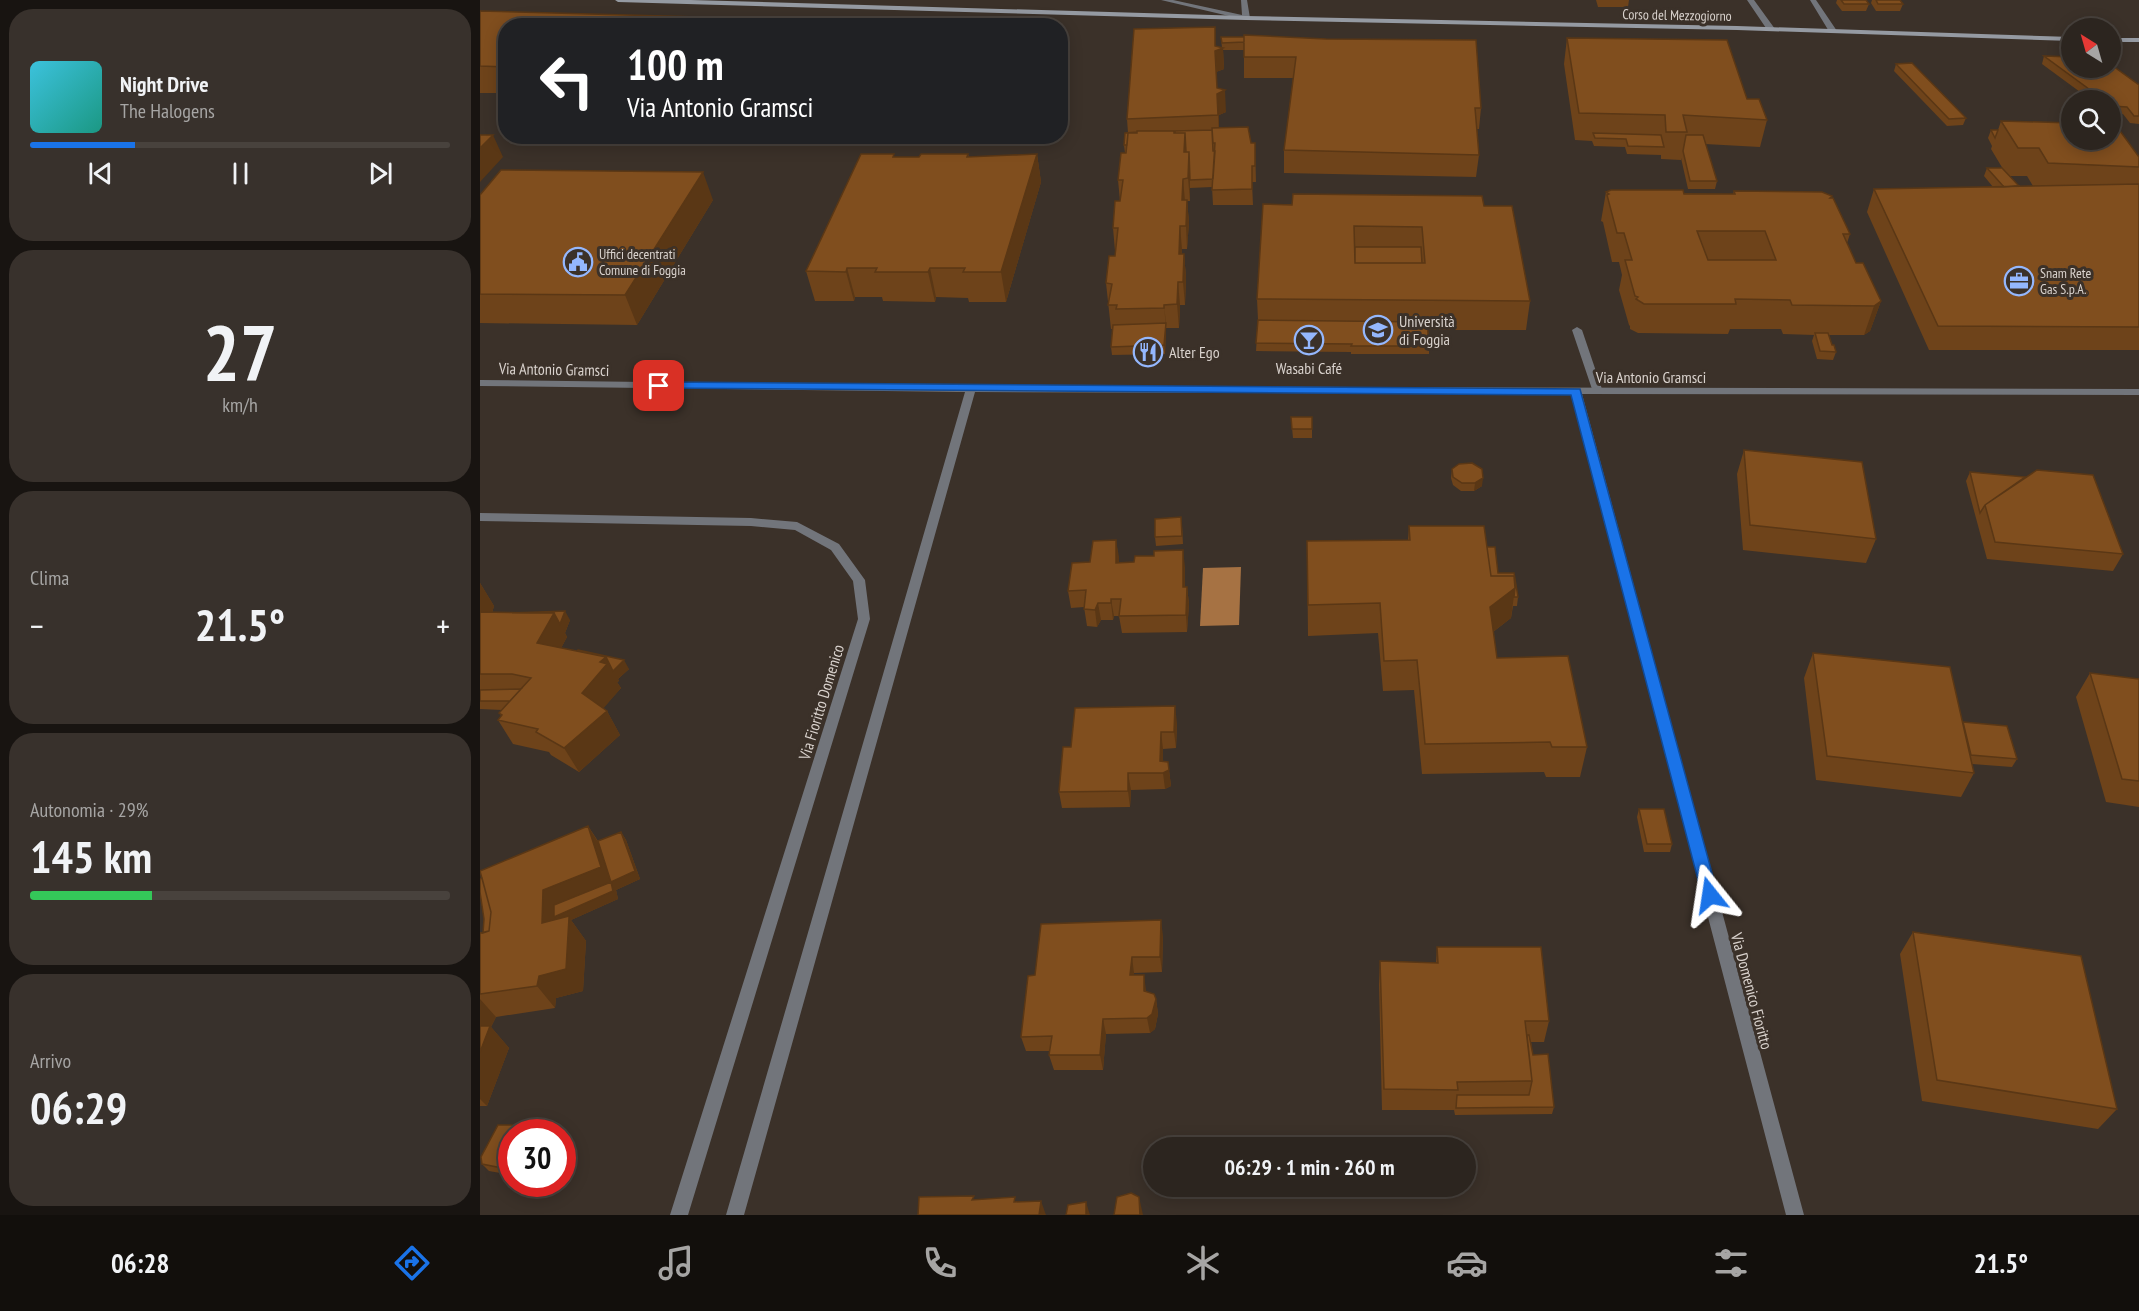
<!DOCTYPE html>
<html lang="it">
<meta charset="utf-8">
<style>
:root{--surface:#2c251f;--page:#38312c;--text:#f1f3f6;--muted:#a6a5a4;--line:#48423d;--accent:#1a73e8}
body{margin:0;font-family:"PT Sans Narrow",sans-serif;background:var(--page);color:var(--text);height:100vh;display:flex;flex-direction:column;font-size:22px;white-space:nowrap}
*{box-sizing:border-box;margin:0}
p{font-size:20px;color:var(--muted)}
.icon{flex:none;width:33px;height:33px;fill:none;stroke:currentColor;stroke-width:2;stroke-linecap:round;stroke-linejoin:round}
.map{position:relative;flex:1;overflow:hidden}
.side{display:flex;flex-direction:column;gap:9px;padding:9px;background:#181411;width:480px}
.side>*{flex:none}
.banner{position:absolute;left:18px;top:18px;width:570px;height:126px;border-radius:24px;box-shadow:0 3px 15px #0003,0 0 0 2px var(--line);background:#202124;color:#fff;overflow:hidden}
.needle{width:39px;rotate:323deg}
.tools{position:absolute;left:1581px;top:18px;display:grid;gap:12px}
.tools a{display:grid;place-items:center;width:60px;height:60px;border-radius:50%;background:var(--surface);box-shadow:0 3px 15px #0003,0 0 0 2px var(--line);font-size:30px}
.speed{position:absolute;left:18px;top:1119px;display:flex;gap:12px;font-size:30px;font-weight:700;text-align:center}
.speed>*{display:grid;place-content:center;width:78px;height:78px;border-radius:50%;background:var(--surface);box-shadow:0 3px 15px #0003,0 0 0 2px var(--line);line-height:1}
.speed .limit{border:9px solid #d22;background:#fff;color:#111}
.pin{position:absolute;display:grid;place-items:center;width:51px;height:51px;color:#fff;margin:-26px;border-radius:12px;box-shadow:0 3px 9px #0006}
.me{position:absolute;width:66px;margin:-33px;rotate:345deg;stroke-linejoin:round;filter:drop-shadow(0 0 4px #0008)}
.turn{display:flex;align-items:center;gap:21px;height:126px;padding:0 30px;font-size:27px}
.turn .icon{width:78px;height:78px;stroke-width:2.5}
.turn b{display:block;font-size:42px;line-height:51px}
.big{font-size:45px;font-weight:700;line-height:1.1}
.side .card{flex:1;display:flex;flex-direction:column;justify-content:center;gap:9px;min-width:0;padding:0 21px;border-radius:24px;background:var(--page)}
.side .dial{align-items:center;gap:0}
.dial b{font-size:78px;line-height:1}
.song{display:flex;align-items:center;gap:18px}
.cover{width:72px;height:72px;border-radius:9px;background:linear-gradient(135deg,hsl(190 70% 55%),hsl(170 70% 35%))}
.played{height:6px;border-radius:3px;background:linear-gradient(90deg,var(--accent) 25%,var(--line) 25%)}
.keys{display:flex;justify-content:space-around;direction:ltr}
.heat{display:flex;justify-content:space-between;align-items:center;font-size:33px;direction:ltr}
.charge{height:9px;border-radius:4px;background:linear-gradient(90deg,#34c759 29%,var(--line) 0)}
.trip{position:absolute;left:663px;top:1137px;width:333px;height:60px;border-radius:30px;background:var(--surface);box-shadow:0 3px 15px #0003,0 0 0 2px var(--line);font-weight:700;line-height:60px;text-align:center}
.tabs{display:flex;height:96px;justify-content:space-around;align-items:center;background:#120f0c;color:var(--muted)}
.tabs .icon{width:42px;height:42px}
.tabs .current{color:var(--accent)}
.tabs b{font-size:27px;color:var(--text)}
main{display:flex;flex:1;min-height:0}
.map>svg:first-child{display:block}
</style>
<main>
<section class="side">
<div class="card">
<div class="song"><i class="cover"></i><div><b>Night Drive</b><p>The Halogens</p></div></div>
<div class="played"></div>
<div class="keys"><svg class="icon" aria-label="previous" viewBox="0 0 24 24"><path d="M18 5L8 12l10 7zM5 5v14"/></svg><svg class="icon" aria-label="pause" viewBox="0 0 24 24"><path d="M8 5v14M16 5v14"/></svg><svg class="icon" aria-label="next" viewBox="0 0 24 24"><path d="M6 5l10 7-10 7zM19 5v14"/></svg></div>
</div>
<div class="card dial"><b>27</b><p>km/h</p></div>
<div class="card"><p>Clima</p>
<div class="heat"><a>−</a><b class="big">21.5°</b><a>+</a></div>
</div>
<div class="card"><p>Autonomia · 29%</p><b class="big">145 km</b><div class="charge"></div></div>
<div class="card"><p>Arrivo</p><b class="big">06:29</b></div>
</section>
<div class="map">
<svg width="1659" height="1215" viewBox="0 0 1659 1215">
<rect width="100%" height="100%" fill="#3b3129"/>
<!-- water -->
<path fill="#a67243" d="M761 567 759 625 720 626 723 568Z"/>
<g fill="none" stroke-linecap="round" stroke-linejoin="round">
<!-- lane -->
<path fill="#72757b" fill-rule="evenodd" d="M1267 0H1274L1295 29 1294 31H1288Z
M1097 327 1102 330 1123 392 1122 394H1114L1113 392 1092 330Z"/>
<!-- street -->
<path fill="#72757b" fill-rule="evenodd" d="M681 0H693L762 15 761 0H767L770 18 766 20Z
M1330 0H1336L1357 31 1356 33H1350Z
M0 380 491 386 1659 389V395L1102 394 1324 1215H1306L1091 394 495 392 264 1215H246L485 392 0 386Z
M0 513 271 518 317 522 359 544 385 580 390 619 208 1215H190L378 619 373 581 351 550 315 530 271 526 0 521Z"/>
<!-- secondary -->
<path fill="#959aa2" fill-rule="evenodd" d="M135 0H211L766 16 1257 26 1592 37V41L1257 30 766 20 138 2Z
M1630 38H1659V42H1630Z"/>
</g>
<!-- wall -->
<path fill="#6e431a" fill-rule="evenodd" d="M1116 0H1149L1148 7H1118Z
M1357 0H1386L1389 4 1386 11H1362L1356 3Z
M1392 0H1420L1423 4 1420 11H1396L1391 3Z
M0 11 255 18 257 26H26V93H0Z
M741 37 1001 108 999 129H997L999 155 996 177 804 173V150L813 78H764V50H743L744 69 736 72 737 88 746 112 739 115V128L771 143H775L776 182H772L773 205H733L732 187 710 188V186V201H707L709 222 707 249H702V254H704L706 277 705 305H700L699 328H686L685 354 632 355 631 347 633 329H631L626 283 635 256V251L633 228 640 201 638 180 645 153 644 145 648 133 647 119 736 46 742 48Z
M1087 38 1267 99 1287 120 1280 147 1225 144 1237 181 1235 189H1208L1201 158V160L1181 159V155L1147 154 1145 147 1114 146 1112 141 1095 140 1084 64Z
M1564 56 1659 85V124L1650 123 1643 114H1630V100H1611L1562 64Z
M1416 64 1486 118 1483 125 1467 126 1414 71Z
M1521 121 1659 157V350H1449L1387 212 1394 189 1513 187 1504 176 1507 168 1523 169 1511 149 1512 146 1508 138 1511 130H1518ZM1529 176H1547L1553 186H1539Z
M488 154 489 157 557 154 561 182 526 302H489L488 298 456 297 455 302 403 301 402 297H375L374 301H335L326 271 415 157H439Z
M1254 191 1352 198 1370 234 1367 243 1376 263 1401 301 1390 331 1384 335H1349L1352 345 1356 352 1353 360 1337 359 1332 341 1334 335 1303 334 1301 329H1250L1248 334 1158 333 1150 329V326L1149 325 1139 290 1142 275 1139 262H1132L1123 222 1121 221 1126 192 1253 194Z
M0 195 233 200 157 325 0 323Z
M783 204 1004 206 1050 301 1046 330H948L949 346V354H871V352L776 351 778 320 777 299Z
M811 417 832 429V438H813Z
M1264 450 1396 539 1386 563 1263 550 1257 474Z
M972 469 1002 486 994 491H981L973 485 971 478Z
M1490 472 1643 554 1633 571 1507 559 1486 481Z
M702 526 703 544 676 546 675 537Z
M929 526 1007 547 1018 573 1038 597 1037 606H1033L1031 618 1013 632 1017 658 1107 747 1100 777H1066L1064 772 942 774 934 690 903 691 898 633 828 636 827 541 928 540Z
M636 540 639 563 705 567V587H707L709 604 707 632 642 633 639 616H634L633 620H621L617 627 607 626 604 607 591 608 588 591 610 562Z
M0 583 14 606 12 613 90 620 85 633 87 637 81 648 149 669 138 679 139 681 137 682 141 688 123 708 127 711 140 735 99 772 71 755 69 752 33 744 18 720 21 716 19 713 22 710 0 709Z
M1333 653 1483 722 1537 759 1532 767 1492 764 1494 773 1481 797 1336 780 1324 678Z
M1610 673 1659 679V807L1626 802 1596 697Z
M697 723 696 748 683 749V761L688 762 691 786 685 789 651 790 650 807 582 808 579 792 591 747Z
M1159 809 1192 844 1190 852H1164L1157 817Z
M108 826 118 841 141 832 146 840 160 879 136 890 138 899 91 920 106 941 103 991 76 998 75 1008 16 1017 11 1027 29 1048 7 1106H0V933H3Z
M1433 932 1637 1109 1618 1129 1442 1101 1420 954Z
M683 936 682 972 654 973V975L666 992 676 999 678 1014 675 1029 670 1033 626 1034 623 1070H574L569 1055 570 1051H546L541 1037 555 975Z
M957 947 1069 1021 1064 1042H1051L1053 1055 1074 1107 1072 1114 975 1115 974 1110H902L899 984 900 961 956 963Z
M32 1132V1175L9 1171 2 1164Z"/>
<!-- shaded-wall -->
<path fill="#5a3715" d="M255 18 257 26H249Z
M735 27 736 50 743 48 744 69 736 72 737 94 745 90 746 112 739 115V137L737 88Z
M13 135 23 157 0 182V148Z
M709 152 710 180V201L708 178Z
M557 154 561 182 526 302 521 272Z
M223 172 233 200 157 325 145 295Z
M703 179 705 201 702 200Z
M707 200 709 222 707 249 706 226Z
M700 226 702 249 701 278 699 254Z
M704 254 706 277 705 305 703 282Z
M367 268 375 297 374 301 366 272Z
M450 268 456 297 455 302 448 272Z
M698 282 700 305 699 328 697 304Z
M1401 301 1390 331 1384 335 1394 306Z
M684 305 686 328 685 354 684 345 686 323Z
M1003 478 1002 486 994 491 995 483Z
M636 540 639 557 638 579 636 563Z
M703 550 705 567V604L703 587Z
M0 583 14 606 5 636 0 628Z
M707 587 709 604 707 632 706 615Z
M1035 588 1031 618 1005 638 1010 607Z
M631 599 634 616 633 620 631 603Z
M618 603 621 620 617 627 615 610Z
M85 611 90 620 85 633 87 637 71 667 57 643 74 613Z
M126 657 144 660 149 669 138 679 139 681 137 682 141 688 116 717 102 693 120 662Z
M695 706 697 723 696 748 694 732Z
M127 711 140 735 99 772 84 748Z
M681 732 683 749V773L680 761Z
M688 762 691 786 685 789 683 773Z
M648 773 651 790 650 807 648 791Z
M108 826 123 850 141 832 146 840 160 879 136 890 138 899 91 920 106 941 103 991 76 998 75 1008 57 986 62 923 63 890Z
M681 920 683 936 682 972 680 957Z
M652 957 654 973 653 991 650 975Z
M664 975 666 990V1006L664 991Z
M0 999 16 1017 11 1027 29 1048 7 1106 0 1099Z
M676 999 678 1014 675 1029 670 1033 667 1018Z
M623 1019 626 1034 623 1070 620 1055Z
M32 1167V1174L27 1169Z
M659 1197 663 1215H660Z
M561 1201 566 1215H559Z
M606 1202 610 1215H606Z"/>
<!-- building -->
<path fill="#804e1e" stroke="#5a3715" stroke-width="1.5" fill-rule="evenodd" d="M1361 0H1386L1389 4H1364Z
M1396 0H1420L1423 4H1398Z
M0 11 255 18 249 26H26V67L0 66Z
M287 23 389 25 285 26Z
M735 27V46L743 48 735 51 737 88 745 90 737 94 738 115 647 119 654 29Z
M764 35 846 39 996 40 1001 108H995L999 155 804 150 816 57H764Z
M741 37H764V42L742 43Z
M1087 38 1247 40 1267 99H1279L1287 120 1203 115 1207 132H1186L1185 115 1099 113Z
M1564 56 1592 57V68H1630V64L1659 85V116H1654L1647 107 1631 106 1630 100H1624Z
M1432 63 1486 118 1469 119 1416 64Z
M1521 121 1592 123V140H1630V124H1635L1659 157V167L1568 163 1559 148H1538Z
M768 127 771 143H775V166H772V189L732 190 735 143H733L732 128Z
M732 130 733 151H735L733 179 710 180 709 152H706L705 133H695V131Z
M1511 130H1518L1515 138Z
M657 131H694V133H705L704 152H709L708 178 703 179 702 200H707L706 226H700L699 254H704L703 282H698L697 304 684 305V308L636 309 637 305H628L632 284 626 283 629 256H635L638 228H633L635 201H640L643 180H638L641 153H646L648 133H657Z
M657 132V133H648L647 145H644L645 133Z
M1113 133 1181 135 1184 147 1148 146 1146 139 1115 138Z
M0 135H13L0 148Z
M1206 135H1223L1237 181H1210L1203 151Z
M381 154H414L413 157H439L441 154H488L487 157 557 154 521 272H483L485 268H450L448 272H395L397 268H367L366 272 326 271Z
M1507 168H1522L1539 186 1524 187Z
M21 170 223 172 145 295 0 294V195Z
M1659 184V327L1458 326 1394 189Z
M1131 190H1203L1204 194H1255L1254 191 1342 192 1352 196 1350 198H1353L1370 234H1363L1376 263H1383L1401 301 1394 306 1312 305 1310 300 1255 299 1256 304H1164L1156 299 1158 297 1155 296 1145 260H1152L1144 233H1137L1127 195 1129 194 1126 192ZM1217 231H1285L1296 260H1228Z
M813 194 1002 196 1004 206H1032L1050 301 777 299 783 204 812 205ZM874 226 942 227 945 263H875Z
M875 247H941L942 263H875Z
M778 320 947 322 949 346H871L872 344 776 343Z
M686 323 684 345 631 347 633 325Z
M1335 333H1348L1352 345H1354L1356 352 1340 351Z
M811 417H832V429H812Z
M1264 450 1382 462 1396 539 1270 525Z
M992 463 1002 469 1003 478 995 483H982L973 477 972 469 979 464Z
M1557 470 1613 475 1643 554 1515 542 1505 505Z
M1490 472 1545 477 1505 505 1500 513Z
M701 517 702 536 675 537V519Z
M929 526H1004L1011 576H1034L1035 588 1010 607 1017 658 1088 656 1107 747H1072L1070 742 945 744 937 660 904 661 900 603 828 605 827 541 930 540Z
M636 540V563L654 562 655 556H674V551L703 550V587H707L706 615 639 616 641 599H631V603H618L615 610 604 609 606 590 588 591 592 563 610 562 613 541Z
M1007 547H1015L1018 573H1034L1038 597H1034L1035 588 1034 576H1011Z
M85 611 80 624 74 613H32Z
M0 612 74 613 57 643 126 657 120 662 127 664 102 693 127 711 84 748 56 732 58 729 18 720 22 715 19 713 51 678 32 674H0Z
M98 650 144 660 133 671 126 657 97 651Z
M1333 653 1470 667 1494 773 1347 756Z
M1610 673 1659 679V781L1642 779Z
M41 689 30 701H0V690Z
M695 706 694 732H681L680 761 688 762 689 770 683 773H648V791L579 792 583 747H591L595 708Z
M1483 722 1527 726 1537 759 1491 755Z
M1159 809H1184L1192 844H1167Z
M108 826 121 867 63 890 62 923 89 916V918L86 969 59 976 57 986 0 994V933L9 931 11 912 0 871Z
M141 832 155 871 131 882 133 891 74 917V905L131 882 118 841Z
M2 878 11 912 9 931 3 933 4 919 0 892V879Z
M681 920 680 957H652L650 975H664V991L674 994 676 999 672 1014 667 1018 623 1019 620 1055H569L572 1036 541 1037 548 976 555 975 561 924Z
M1433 932 1601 956 1637 1109 1457 1080Z
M957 947H1061L1069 1021H1045L1052 1081 977 1082 978 1090 904 1089 900 961 958 963Z
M0 1026H10L0 1052Z
M1047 1035H1049L1053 1055 1068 1054 1074 1107 976 1108 977 1095H1049L1052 1081Z
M18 1125H47L56 1129 54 1132H32V1167L27 1169 2 1164 1 1157Z
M651 1193 659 1197 660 1215H634L637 1197Z
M494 1196 492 1200 535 1197 534 1202 561 1201 559 1215H438L439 1197Z
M606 1202V1215H586L588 1205Z"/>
<!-- route -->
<path fill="#1a73e8" stroke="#114b97" stroke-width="1.5" d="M179 382 1100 389 1238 895 1236 900 1230 902 1224 900 1222 895 1091 395 175 388V383Z"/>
<!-- icons -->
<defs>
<g id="civic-ring" transform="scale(1.5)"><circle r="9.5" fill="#3b3129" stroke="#94b7fd" stroke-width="1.5"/><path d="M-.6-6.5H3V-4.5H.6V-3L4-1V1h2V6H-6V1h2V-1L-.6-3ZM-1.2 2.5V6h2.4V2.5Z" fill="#94b7fd"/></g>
<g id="office-ring" transform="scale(1.5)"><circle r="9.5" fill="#3b3129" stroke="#94b7fd" stroke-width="1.5"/><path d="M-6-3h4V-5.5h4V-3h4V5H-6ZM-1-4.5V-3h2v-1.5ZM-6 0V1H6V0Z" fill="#94b7fd"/></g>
<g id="university-ring" transform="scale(1.5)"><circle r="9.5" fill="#3b3129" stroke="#94b7fd" stroke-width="1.5"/><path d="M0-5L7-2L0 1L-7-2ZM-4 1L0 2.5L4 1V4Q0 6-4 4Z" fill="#94b7fd"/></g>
<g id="bar-ring" transform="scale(1.5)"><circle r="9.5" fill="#3b3129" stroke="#94b7fd" stroke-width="1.5"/><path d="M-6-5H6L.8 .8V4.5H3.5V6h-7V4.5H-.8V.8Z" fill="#94b7fd"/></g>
<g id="restaurant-ring" transform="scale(1.5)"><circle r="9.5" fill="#3b3129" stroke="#94b7fd" stroke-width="1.5"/><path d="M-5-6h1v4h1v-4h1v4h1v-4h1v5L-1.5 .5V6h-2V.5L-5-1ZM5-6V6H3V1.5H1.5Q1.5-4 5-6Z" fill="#94b7fd"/></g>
</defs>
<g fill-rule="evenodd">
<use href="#civic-ring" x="98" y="262"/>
<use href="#office-ring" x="1539" y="281"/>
<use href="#university-ring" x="898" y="330"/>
<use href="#bar-ring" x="829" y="340"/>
<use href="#restaurant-ring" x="668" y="352"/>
</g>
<g text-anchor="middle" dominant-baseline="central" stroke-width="6" stroke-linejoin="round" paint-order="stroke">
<!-- far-street labels -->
<g font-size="14" fill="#d9d2cd" stroke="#3b3129">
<text transform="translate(1197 15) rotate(1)">Corso del Mezzogiorno</text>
</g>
<!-- far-poi labels -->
<g font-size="14" fill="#d9d2cd" stroke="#3b3129" text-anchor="start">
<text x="119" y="254">Uffici decentrati<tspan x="119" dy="16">Comune di Foggia</tspan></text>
<text x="1560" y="273">Snam Rete<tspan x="1560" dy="16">Gas S.p.A.</tspan></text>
</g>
<!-- poi labels -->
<g font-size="16" fill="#d9d2cd" stroke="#3b3129" text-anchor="start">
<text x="919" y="321">Università<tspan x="919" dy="18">di Foggia</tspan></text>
<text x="689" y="352">Alter Ego</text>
<text x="829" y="368" text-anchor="middle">Wasabi Café</text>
</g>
<!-- street labels -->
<g font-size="16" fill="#d9d2cd" stroke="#3b3129">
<text transform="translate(74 369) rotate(1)">Via Antonio Gramsci</text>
<text x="1171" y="377">Via Antonio Gramsci</text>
<text transform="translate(341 702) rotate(-73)">Via Fioritto Domenico</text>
<text transform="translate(1272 991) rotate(75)">Via Domenico Fioritto</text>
</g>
</g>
</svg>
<div class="tools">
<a><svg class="needle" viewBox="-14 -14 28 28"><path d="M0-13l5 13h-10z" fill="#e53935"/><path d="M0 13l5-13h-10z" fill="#a6a5a4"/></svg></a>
<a><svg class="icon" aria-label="search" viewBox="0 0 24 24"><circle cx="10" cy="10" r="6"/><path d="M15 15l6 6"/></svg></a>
</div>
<div class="speed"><div class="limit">30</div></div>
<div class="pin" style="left:179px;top:386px;background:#d93025"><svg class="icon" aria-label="arrive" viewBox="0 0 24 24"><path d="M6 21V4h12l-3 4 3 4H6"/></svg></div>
<svg class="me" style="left:1230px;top:895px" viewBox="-20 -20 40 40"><path d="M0-17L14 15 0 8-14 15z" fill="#1a73e8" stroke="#fff" stroke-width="4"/></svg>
<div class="trip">06:29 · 1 min · 260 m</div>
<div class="banner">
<div class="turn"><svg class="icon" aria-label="left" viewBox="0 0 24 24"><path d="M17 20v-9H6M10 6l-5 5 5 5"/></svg><div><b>100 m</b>Via Antonio Gramsci</div></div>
</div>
</div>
</main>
<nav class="tabs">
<b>06:28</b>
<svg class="icon current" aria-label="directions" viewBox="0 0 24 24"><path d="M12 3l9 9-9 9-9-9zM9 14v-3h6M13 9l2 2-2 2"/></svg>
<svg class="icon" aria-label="music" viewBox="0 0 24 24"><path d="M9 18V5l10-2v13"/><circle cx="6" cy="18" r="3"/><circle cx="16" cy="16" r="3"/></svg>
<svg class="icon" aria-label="phone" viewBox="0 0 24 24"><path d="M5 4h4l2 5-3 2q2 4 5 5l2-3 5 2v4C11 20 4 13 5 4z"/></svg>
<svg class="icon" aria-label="climate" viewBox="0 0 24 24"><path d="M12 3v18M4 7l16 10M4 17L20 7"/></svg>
<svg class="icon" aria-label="car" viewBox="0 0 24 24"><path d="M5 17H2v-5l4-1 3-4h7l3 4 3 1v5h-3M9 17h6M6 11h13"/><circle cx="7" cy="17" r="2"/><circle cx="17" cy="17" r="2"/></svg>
<svg class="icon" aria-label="filters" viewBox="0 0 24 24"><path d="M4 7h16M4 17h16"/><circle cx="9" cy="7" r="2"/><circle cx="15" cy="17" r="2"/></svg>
<b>21.5°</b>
</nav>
